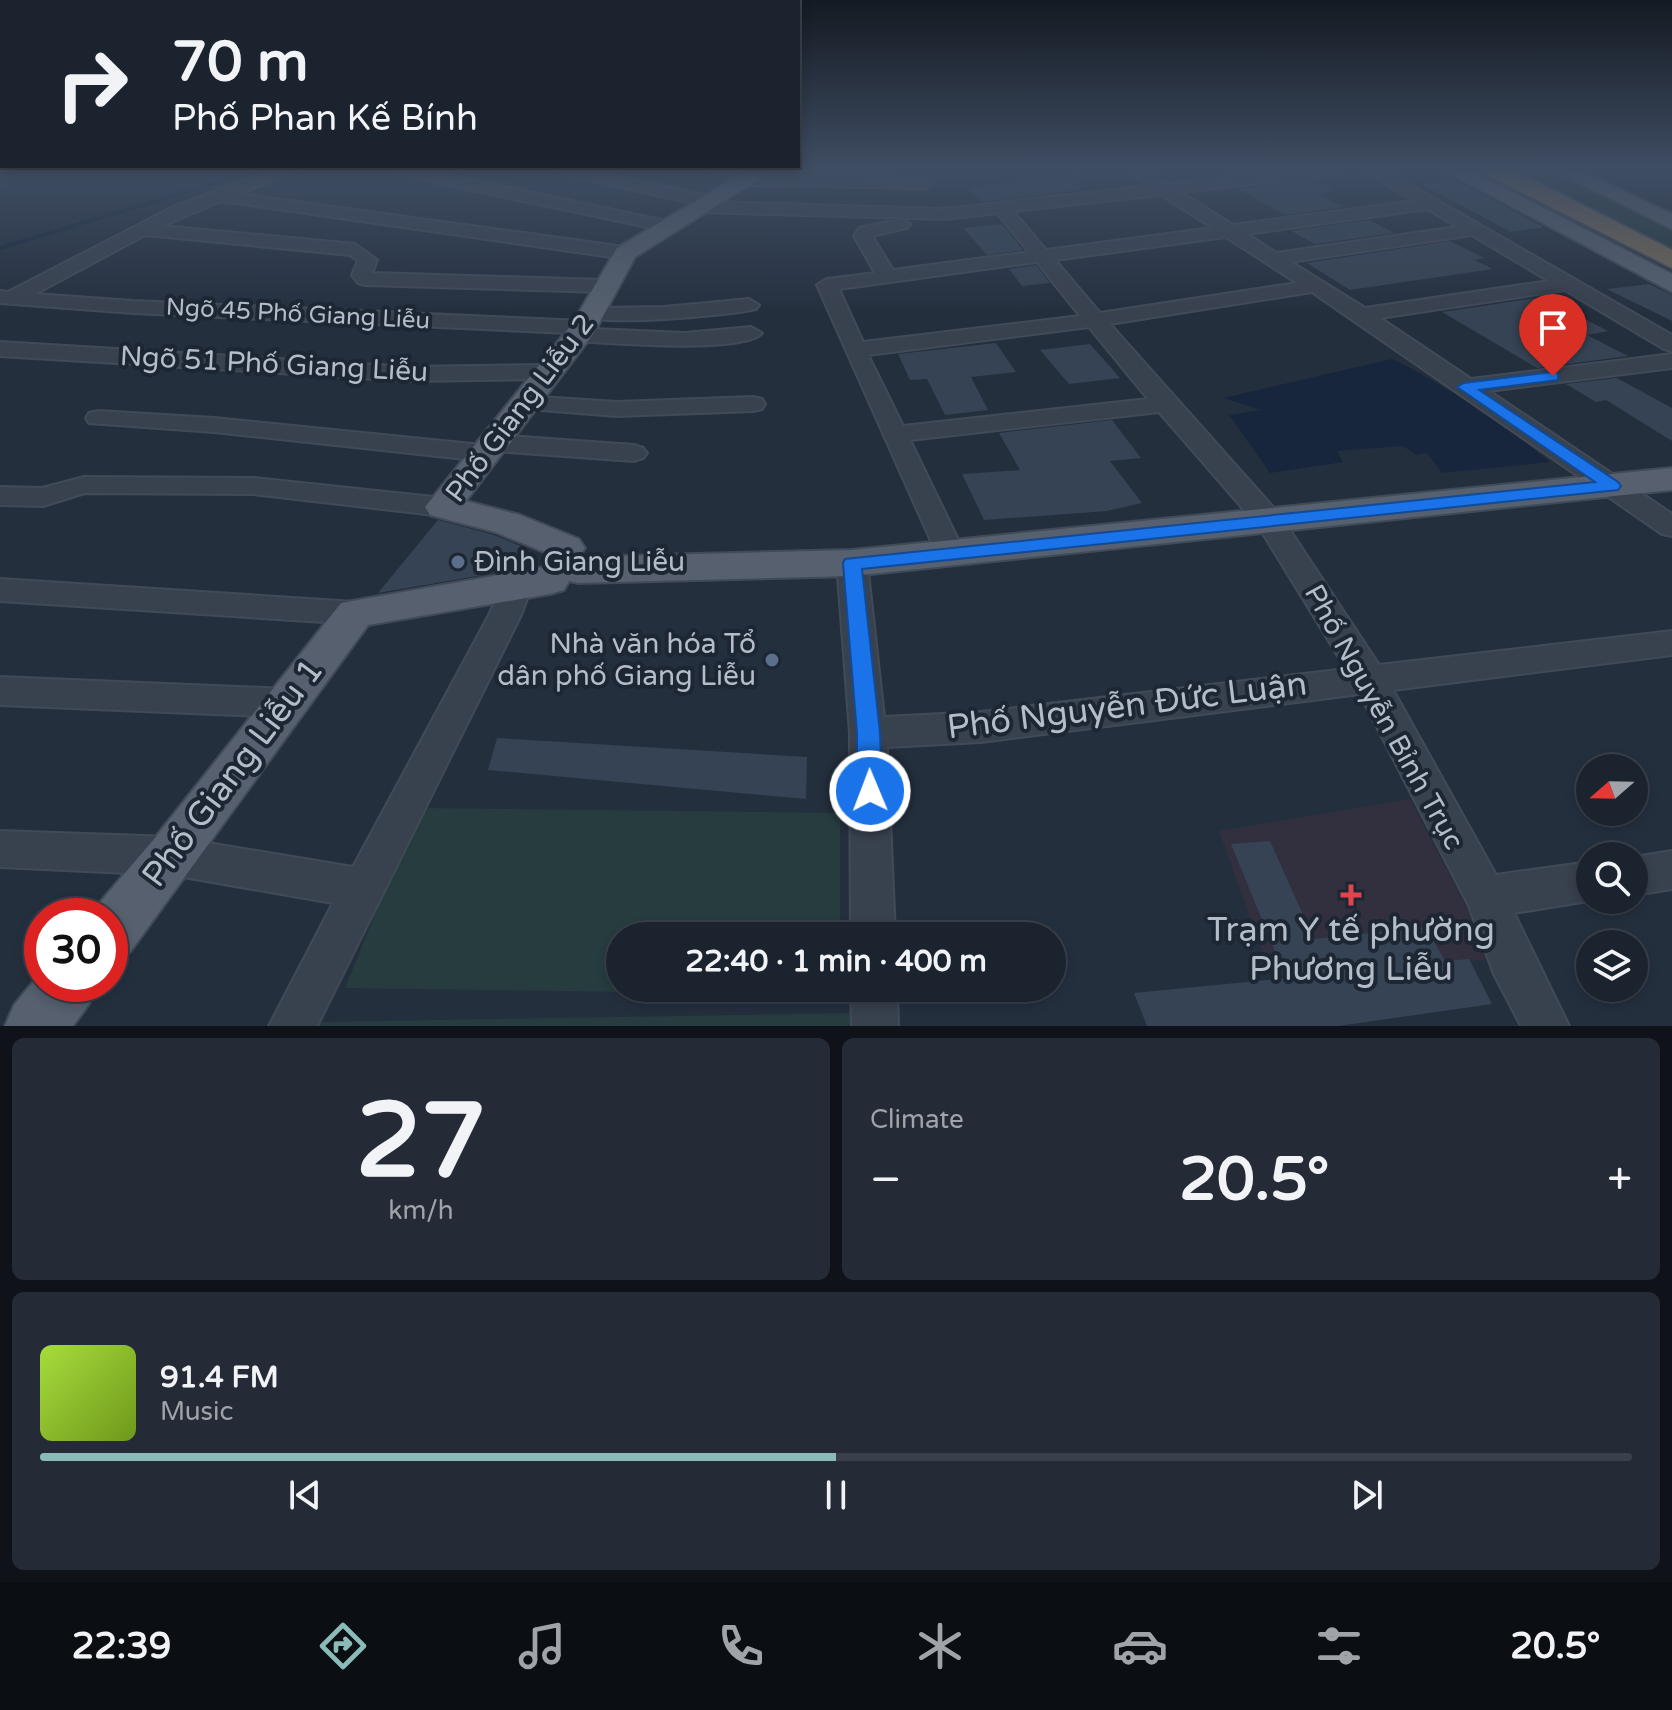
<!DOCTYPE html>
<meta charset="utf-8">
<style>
:root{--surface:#1b232e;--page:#242b36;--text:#f1f3f6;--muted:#a0a4aa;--line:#39404a;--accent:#8bbbb9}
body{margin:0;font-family:"Varela Round",sans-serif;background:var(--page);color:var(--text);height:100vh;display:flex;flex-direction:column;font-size:30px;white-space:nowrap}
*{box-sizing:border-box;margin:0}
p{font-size:26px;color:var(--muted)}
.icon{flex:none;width:44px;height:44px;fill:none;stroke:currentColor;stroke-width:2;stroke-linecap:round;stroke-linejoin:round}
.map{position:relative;height:1026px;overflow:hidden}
.side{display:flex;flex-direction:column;gap:12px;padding:12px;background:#0f1319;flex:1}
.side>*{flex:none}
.hud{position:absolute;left:0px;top:0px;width:800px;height:168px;box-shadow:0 4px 12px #0003,0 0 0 2px var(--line);background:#1b232e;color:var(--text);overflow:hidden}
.needle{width:52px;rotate:250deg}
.buttons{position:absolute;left:1576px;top:754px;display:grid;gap:16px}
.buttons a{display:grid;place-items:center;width:72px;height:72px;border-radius:50%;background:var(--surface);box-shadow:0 4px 12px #0003,0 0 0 2px var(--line);font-size:40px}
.speed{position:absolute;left:24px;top:898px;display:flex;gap:16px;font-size:40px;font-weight:700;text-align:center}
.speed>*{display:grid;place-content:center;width:104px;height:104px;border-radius:50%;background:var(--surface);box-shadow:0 4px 12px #0003,0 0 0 2px var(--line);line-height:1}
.speed .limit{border:12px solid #d22;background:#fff;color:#111}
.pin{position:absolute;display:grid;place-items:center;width:68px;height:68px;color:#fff;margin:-82px -34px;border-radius:50% 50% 50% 0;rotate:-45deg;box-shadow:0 0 8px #0007}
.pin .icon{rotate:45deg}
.me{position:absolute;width:88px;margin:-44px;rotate:359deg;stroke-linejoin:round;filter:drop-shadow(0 0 6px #0008)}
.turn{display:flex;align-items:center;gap:28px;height:168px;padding:0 40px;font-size:36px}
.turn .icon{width:104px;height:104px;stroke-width:2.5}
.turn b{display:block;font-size:56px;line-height:68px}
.big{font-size:60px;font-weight:700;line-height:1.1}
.side .widget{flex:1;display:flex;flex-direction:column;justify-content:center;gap:12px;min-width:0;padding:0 28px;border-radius:12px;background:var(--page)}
.side .dial{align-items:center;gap:0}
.dial b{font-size:104px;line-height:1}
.song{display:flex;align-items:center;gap:24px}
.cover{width:96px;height:96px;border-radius:12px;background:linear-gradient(135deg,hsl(80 70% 55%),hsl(80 70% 35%))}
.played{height:8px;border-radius:4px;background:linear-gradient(90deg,var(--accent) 50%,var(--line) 50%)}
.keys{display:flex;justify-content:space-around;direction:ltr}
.heat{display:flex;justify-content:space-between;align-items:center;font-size:44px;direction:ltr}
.side .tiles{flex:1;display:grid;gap:12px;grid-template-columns:1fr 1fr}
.widget:last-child{grid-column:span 2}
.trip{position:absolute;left:606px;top:922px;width:460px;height:80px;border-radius:40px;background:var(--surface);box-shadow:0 4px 12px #0003,0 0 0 2px var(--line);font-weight:700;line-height:80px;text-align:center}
.tabs{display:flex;height:128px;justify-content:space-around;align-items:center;background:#0b0e12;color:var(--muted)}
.tabs .icon{width:56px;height:56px}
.tabs .current{color:var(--accent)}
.tabs b{font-size:36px;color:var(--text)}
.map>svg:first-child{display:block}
</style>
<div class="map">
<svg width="1672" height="1026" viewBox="0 0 1672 1026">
<rect width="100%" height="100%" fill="#242f3e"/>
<!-- medical -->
<path fill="#32303f" d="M1410 799 1493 959 1271 975 1219 831Z"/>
<!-- green -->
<path fill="#263c3f" d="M1509 170H1548L1672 230V251Z
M418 808 840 813V936H620V988H840V995L345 988Z
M853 1013V1026H320L322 1022Z"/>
<!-- water -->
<path fill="#17263c" d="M1392 359C1449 387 1501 422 1550 462L1442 473 1427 453 1416 455 1403 446 1337 451 1343 462 1270 473 1229 415 1261 410 1224 398Z"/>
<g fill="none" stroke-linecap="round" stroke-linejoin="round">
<!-- stream -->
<path stroke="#17263c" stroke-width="4" d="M0 248 258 170"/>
</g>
<!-- building -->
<path fill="#364354" d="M1078 174 1080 190 1065 192 983 202 967 188Z
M1314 180 1335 191 1317 193 1344 207 1285 215 1238 189Z
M1453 180 1474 190 1544 227 1511 232 1421 184Z
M1369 220 1394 233 1315 244 1291 231Z
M1002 224 1023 250 987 255 963 228Z
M1450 241 1484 258 1474 260 1493 269 1350 290 1307 263Z
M1036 265 1050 283 1022 286 1009 269Z
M1649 284 1672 295V321L1607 289Z
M1542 297 1608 331 1587 335 1628 356 1537 368 1442 312Z
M996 343 1016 372 971 377 988 410 945 415 927 379 910 380 898 354Z
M1090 344 1120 378 1069 384 1040 350Z
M1617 378 1672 408V441L1606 400 1596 402 1566 384Z
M1112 420 1141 458 1110 461 1142 503 1107 511 984 520 962 474 1020 470 999 433Z
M438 520 494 535 523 547 506 571 378 593Z
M497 738 807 757 806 799 488 770Z
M1270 841 1314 939 1426 927 1445 961 1469 959 1492 1004 1338 1026H1147L1134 993 1286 978 1231 844Z"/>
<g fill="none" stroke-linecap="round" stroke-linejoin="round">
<!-- minor casing -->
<g stroke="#414a57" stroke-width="4">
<path id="minor" d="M274 170H297L240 194 625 247 634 253 625 259 221 201 163 226 355 244 377 260 372 273 604 280 614 286 604 292 365 285 358 283 352 275 358 261 350 255 145 235 35 294 133 301 584 321 592 322 593 329 685 333 751 327 762 333C745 354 608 343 577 341L569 340 568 333 133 313 0 303V291L8 292 177 205Z
M393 170H425L666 221 675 226 666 231 401 175Z
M557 170H588L715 197 716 202 944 209 1148 186 1126 170H1145L1167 184 1292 170H1345L1337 175 1180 192 1233 225 1414 201 1364 170H1384L1672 335V351L1664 349 1565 290 1380 318 1471 379 1672 354V368L1489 391 1672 514V536L1662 534 1312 292 1110 324 1280 515 1379 665 1672 631V655L1393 690 1496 875 1590 862V900H1594L1514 913 1569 1026H1521L1494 974 1469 906 1360 694 981 742 887 747 895 936H851L850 733 837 563 841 556 852 553 863 556 867 563 884 717 981 712 1346 669 1259 527 1159 412 910 440 965 554 960 561 950 564 940 561 817 285 827 279 875 273 854 236 859 228 901 219 910 224 907 228 872 236 893 270 1029 252 997 213 944 219 698 212 690 207 694 203 565 175ZM1161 195 1213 228 1046 250 1013 211ZM1428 209 1457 227 1276 253 1247 234ZM1472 235 1549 281 1365 308 1291 262ZM1226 237 1297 283 1100 313 1055 260ZM1037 262 1080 316 863 342 839 289ZM1089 327 1148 399 903 426 868 355Z
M706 170H740L757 175 926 178 934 183 926 188 745 185 738 179Z
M749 299 759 305 756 309C733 315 594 328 583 314L593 308 664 307Z
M0 342 410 367 548 365 556 367 559 372 556 377 548 379 410 381 0 356Z
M524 396 617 402 753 397 762 399 765 404 762 409 753 411 617 416 516 408 512 403 516 398Z
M98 411 214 418 482 445 484 438 493 435 634 445 643 448 647 453 643 458 634 461 495 451 493 458 484 461 214 432 89 423 86 418 89 413Z
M84 477 253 478 443 498 453 501 457 507 453 513 443 516 253 494 85 493 43 506 0 505V487L42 488Z
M517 574 528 577 532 585 521 615 317 1026H269L333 903 172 875 0 867V831L172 837 353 867 489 615 506 577Z
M0 579 355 602 366 605 371 613 366 621 355 624 0 601Z
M0 677 287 689 299 693 304 703 299 713 287 717 0 705Z
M1672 851V889L1634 895V857Z
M851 988H897L898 1026H852Z"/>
</g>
<!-- major casing -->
<g stroke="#414a57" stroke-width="4">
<path id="major" d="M748 170H773L635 257 594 333 466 501 520 515 579 539 585 548 579 557 852 550 1672 468V490L852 576 579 583 569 581 564 590 550 594 368 625 130 952 110 961V916H89L90 914 154 839 341 603 550 566 560 569 566 561 495 532 430 515 425 507 572 324 617 248Z
M1444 170H1470L1672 274V292Z
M1552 170H1579L1672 214V229Z
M42 971V984H98L89 1004 73 1026H5L14 1005Z"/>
</g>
<!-- highway casing -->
<g stroke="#434c59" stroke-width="4">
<path id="highway" d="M1484 170H1513L1672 250V268L1487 175Z"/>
</g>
<!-- minor -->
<use href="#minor" fill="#38414e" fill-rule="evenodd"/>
<!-- major -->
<use href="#major" fill="#56606e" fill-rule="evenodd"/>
<!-- highway -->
<use href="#highway" fill="#746855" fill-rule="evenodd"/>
</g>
<!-- sky -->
<linearGradient id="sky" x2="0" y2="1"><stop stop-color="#141a22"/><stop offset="0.54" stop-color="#3f4d63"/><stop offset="1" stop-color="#3f4d63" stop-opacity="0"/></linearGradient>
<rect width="1672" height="314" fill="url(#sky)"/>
<!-- route -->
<path fill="#1a73e8" stroke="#114b97" stroke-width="2" d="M1553 372 1558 373V380L1479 390 1618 482 1621 486 1618 490 862 569 880 733 882 791 879 799 870 802 861 799 857 791V733L843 563 845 559 1595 482 1457 387 1464 383Z"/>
<!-- markers -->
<g fill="#5c6f8a" stroke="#1d2633" stroke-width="3">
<circle cx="458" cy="562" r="8"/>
<circle cx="772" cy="660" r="8"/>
</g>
<path fill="#e0444e" stroke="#1d2633" stroke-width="3" d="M1347 883h8v8h8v8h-8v8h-8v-8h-8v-8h8z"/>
<g text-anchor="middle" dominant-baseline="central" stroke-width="8" stroke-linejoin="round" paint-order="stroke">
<!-- far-street labels -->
<g font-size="24" fill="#b4bcc9" stroke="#1d2633">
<text transform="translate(298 314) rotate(3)">Ngõ 45 Phố Giang Liễu</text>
</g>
<!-- street labels -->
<g font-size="28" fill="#b4bcc9" stroke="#1d2633">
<text transform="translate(274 364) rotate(3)">Ngõ 51 Phố Giang Liễu</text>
<text transform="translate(520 408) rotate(-53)">Phố Giang Liễu 2</text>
<text transform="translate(1384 717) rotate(61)">Phố Nguyễn Bỉnh Trục</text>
</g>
<!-- poi labels -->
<g font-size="28" fill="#b4bcc9" stroke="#1d2633" text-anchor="start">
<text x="474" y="562">Đình Giang Liễu</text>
<text x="756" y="644" text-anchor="end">Nhà văn hóa Tổ<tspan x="756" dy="32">dân phố Giang Liễu</tspan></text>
</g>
<!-- near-street labels -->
<g font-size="34" fill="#b4bcc9" stroke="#1d2633">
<text transform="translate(1127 706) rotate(-7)">Phố Nguyễn Đức Luận</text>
<text transform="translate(233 773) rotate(-53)">Phố Giang Liễu 1</text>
</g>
<!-- near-poi labels -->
<g font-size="34" fill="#b4bcc9" stroke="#1d2633">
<text x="1351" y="930">Trạm Y tế phường<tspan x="1351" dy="39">Phương Liễu</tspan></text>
</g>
</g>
</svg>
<div class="buttons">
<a><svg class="needle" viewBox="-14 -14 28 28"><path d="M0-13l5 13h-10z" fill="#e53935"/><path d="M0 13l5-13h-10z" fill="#a0a4aa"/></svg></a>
<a><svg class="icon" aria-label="search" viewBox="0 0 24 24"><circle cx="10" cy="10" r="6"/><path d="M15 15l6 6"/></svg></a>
<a><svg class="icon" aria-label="layers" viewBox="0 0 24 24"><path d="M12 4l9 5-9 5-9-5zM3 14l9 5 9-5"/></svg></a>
</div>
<div class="speed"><div class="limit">30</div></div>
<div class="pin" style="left:1553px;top:376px;background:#d93025"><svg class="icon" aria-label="arrive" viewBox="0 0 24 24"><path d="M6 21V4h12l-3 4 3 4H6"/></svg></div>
<svg class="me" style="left:870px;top:791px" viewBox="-20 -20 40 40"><circle r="17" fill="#1a73e8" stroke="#fff" stroke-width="3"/><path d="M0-11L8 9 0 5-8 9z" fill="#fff"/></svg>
<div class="trip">22:40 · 1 min · 400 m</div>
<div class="hud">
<div class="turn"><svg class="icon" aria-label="right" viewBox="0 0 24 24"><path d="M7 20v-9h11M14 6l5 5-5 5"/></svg><div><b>70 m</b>Phố Phan Kế Bính</div></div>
</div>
</div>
<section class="side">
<div class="tiles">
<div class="widget dial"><b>27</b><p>km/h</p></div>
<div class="widget"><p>Climate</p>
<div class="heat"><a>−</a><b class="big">20.5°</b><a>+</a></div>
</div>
<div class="widget">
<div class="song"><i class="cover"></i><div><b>91.4 FM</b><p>Music</p></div></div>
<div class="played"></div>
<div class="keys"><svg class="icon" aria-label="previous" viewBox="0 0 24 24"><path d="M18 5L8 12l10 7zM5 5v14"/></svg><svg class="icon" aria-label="pause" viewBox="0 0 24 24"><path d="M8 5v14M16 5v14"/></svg><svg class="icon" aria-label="next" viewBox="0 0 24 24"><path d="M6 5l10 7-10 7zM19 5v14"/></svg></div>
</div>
</div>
</section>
<nav class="tabs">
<b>22:39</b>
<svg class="icon current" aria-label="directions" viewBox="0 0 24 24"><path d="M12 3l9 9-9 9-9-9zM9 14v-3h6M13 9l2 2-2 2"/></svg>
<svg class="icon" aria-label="music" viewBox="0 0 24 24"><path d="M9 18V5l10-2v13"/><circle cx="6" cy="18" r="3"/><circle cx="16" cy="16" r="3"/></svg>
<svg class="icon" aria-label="phone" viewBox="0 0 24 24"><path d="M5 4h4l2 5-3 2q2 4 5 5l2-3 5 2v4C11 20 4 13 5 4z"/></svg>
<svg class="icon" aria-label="climate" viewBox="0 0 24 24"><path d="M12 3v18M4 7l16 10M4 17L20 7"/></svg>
<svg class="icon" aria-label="car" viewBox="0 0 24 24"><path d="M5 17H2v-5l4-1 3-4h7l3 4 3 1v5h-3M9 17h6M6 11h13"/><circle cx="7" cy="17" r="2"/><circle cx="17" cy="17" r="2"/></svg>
<svg class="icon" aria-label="filters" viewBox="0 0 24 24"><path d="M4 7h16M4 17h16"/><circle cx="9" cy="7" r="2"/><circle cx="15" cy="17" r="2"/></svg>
<b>20.5°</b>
</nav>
